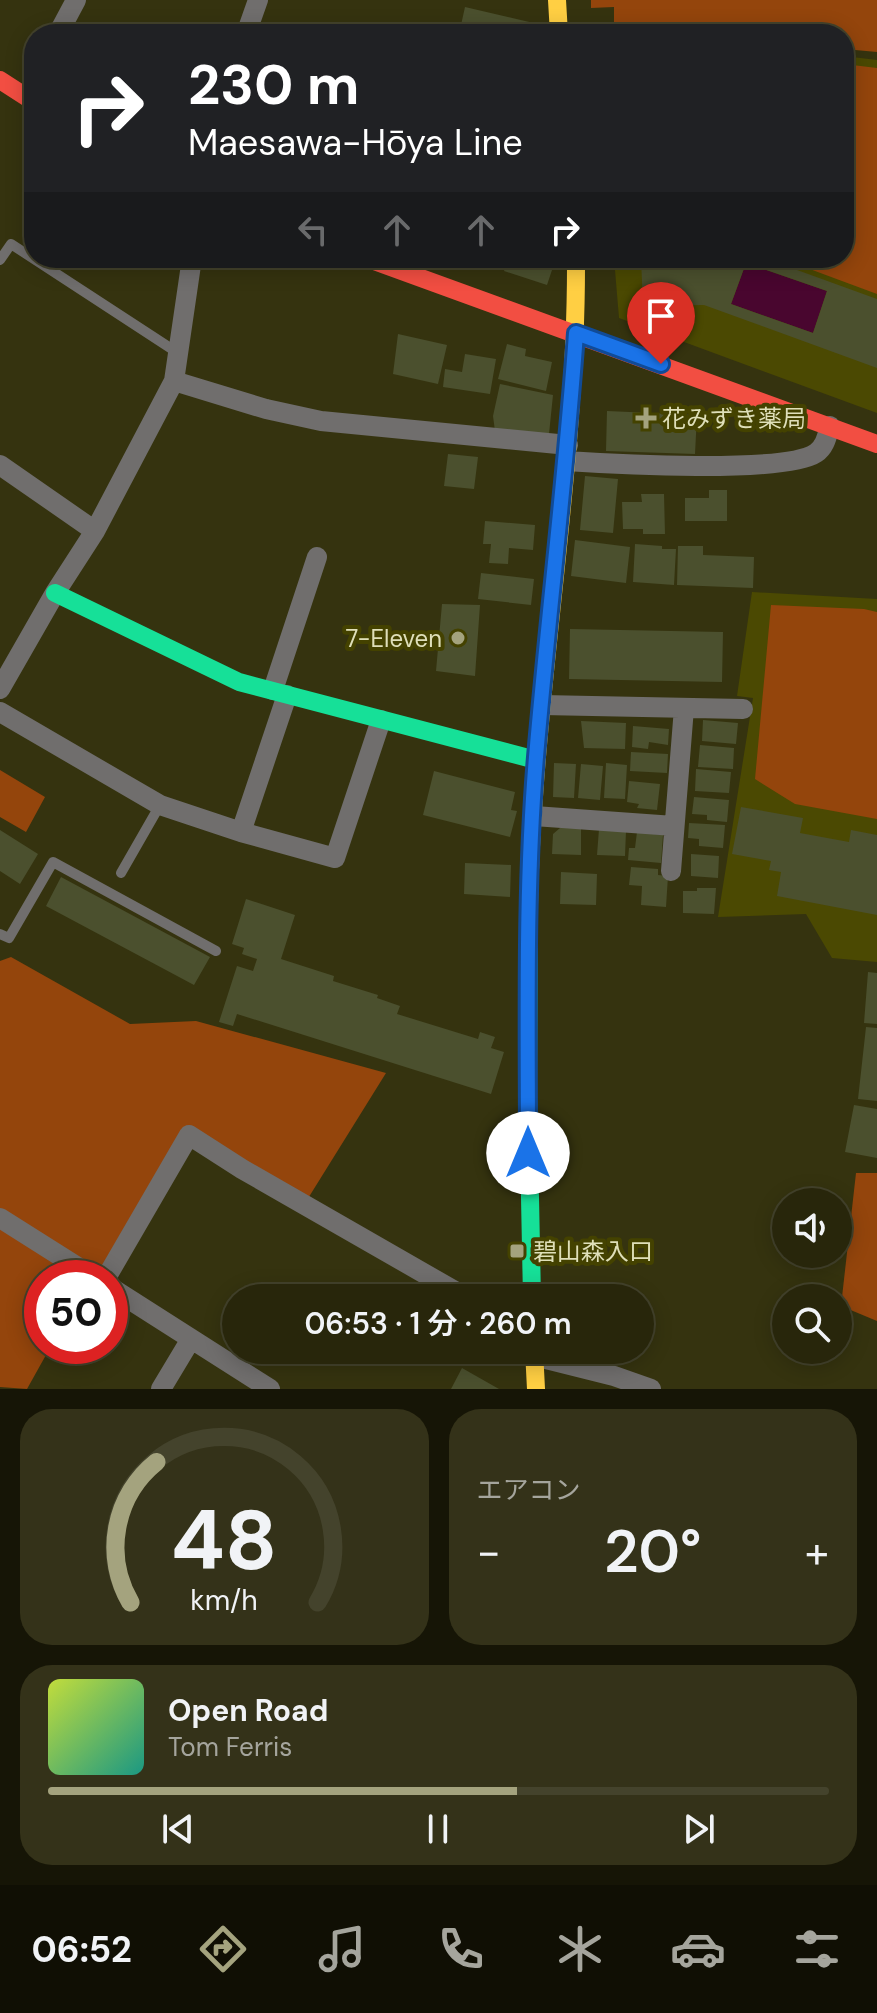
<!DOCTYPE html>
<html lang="ja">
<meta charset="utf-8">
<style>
:root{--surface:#28260b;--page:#343219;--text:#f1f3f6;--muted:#a5a59d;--line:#44432c;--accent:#a4a37e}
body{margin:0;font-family:"DM Sans","Noto Sans JP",sans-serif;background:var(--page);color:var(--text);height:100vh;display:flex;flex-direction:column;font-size:30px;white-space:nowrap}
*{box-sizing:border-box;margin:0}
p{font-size:26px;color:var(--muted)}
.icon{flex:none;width:44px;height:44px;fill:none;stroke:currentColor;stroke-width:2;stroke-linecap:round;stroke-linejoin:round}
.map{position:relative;height:1389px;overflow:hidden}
.details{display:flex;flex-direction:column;gap:20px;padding:20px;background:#161506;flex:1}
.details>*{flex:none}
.banner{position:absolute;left:24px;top:24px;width:830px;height:244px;border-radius:32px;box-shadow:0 4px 20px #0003,0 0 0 2px var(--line);background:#202124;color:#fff;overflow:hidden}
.fabs{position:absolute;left:772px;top:1188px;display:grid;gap:16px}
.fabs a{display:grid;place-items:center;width:80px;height:80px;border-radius:50%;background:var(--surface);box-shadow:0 4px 20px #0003,0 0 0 2px var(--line);font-size:40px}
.speed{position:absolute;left:24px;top:1260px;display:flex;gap:16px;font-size:40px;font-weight:700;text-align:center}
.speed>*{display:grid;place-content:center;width:104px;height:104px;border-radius:50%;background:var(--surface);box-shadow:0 4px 20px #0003,0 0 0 2px var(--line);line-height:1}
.speed .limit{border:12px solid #d22;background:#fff;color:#111}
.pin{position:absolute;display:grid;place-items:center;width:68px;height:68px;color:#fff;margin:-82px -34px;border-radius:50% 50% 50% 0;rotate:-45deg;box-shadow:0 0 8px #0007}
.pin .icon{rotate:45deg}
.me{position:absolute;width:88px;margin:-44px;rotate:0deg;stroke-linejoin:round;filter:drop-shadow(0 0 6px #0008)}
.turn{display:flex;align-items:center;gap:28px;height:168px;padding:0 32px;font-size:36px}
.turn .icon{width:104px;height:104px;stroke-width:2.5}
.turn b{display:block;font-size:56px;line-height:68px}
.lanes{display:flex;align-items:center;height:76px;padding:0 32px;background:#0003;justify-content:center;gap:40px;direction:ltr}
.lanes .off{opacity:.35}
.big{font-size:60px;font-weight:600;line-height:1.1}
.details .card{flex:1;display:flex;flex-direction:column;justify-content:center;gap:12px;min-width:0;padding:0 28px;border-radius:32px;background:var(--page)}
.details .dial{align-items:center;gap:0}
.dial svg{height:208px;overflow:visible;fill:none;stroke:var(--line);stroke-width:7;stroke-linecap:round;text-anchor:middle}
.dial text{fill:var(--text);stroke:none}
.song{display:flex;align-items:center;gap:24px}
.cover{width:96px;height:96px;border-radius:12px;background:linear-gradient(135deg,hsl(70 70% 55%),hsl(170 70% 35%))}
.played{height:8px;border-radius:4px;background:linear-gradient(90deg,var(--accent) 60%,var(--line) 60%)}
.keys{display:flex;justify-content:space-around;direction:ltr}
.heat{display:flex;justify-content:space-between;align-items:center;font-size:44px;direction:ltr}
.details .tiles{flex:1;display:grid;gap:20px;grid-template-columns:1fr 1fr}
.card:last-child{grid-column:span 2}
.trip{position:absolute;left:222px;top:1284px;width:432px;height:80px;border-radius:40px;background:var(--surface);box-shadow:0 4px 20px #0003,0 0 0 2px var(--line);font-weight:600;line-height:80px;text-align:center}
.dock{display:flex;height:128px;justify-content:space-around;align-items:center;background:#100f04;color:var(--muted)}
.dock .icon{width:56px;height:56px}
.dock .selected{color:var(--accent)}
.dock b{font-size:36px;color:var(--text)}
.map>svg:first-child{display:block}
</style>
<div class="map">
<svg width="877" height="1389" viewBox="0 0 877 1389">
<rect width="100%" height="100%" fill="#35330f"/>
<!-- built -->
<path fill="#4b4902" d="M844 56 877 60V413L619 318 614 258H844Z
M752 592 877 599V962L832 958 806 914 718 917 753 698 737 696Z"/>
<!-- green -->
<path fill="#94450c" d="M591 0H877V52L844 49V34H687L614 27V7L591 8Z
M844 64 877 68V294L780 258H844Z
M771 605 864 609 877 612V819L795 804 755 779Z
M0 770 45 797 26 832 0 817Z
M11 957 130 1024 196 1021 386 1073 307 1200 187 1126 101 1274 0 1211V961Z
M856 1173H877V1321L841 1306Z
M0 1224 85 1278H42V1346H51L27 1389 0 1387Z"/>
<!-- water -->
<path fill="#49062f" d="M746 263 827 291 813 333 731 304Z"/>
<!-- building -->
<path fill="#4b502e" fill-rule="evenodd" d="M465 7 542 25 540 34H459Z
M508 258H556L547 285 504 271Z
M641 258H764L877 299V368L704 305 643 306ZM746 263 827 291 813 333 731 304Z
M398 334 447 345 438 384 393 374Z
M507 344 526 349 525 356 552 362 546 391 498 379Z
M465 354 496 359 490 394 443 387 445 369 462 372Z
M500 384 553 395 549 434 495 431 493 416Z
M607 411 697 415 695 454 606 451Z
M448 454 478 457 474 489 444 486Z
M585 476 618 479 613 533 580 530Z
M709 490H727V521H685V498H709Z
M641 494H664L665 534H643V529H623L622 502H642Z
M485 521 535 525 533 550 509 548 508 564 489 563 491 544H483Z
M575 540 630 547 626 583 571 576Z
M635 544 662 546V549H676L674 585 633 582Z
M678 546H703V555L754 557 753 588 677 585Z
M481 573 534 579 531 605 478 599Z
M442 604 480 605 475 676 436 671Z
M570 629 723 632 722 682 569 679Z
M703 720 738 723 736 744 702 741Z
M581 721 626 723 625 749 584 748Z
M633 726 669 729 668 745 649 742 648 749 632 747Z
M700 745 734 748 733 769 698 767Z
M631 752 668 754 667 773 630 771Z
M554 763 576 764 574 798 553 797Z
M606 763 627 765 625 799 604 798Z
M581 764 603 766 600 800 578 798Z
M696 769 731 772 729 793 695 791Z
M434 771 515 792 511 810 517 811 510 837 423 815Z
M629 781 660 784 657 810 637 808 639 804 627 802Z
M694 797 729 800 727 822 707 820V815L692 814Z
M741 807 803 818 800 833 849 842 851 830 877 835V915L777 896 781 872 769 870 771 861 732 854Z
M689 823 725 825 723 848 699 846V839L688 838Z
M560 828H581V855L552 854 553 834Z
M599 829 626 831 625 856 597 855Z
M0 830 38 854 20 884 0 871Z
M637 832 663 835 661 863 628 860 629 848H635Z
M691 854 719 856 718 878 691 876Z
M465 863 511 865 510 897 464 894Z
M631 867 658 869V875L668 876 666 907 641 905 642 886 629 885Z
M561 872 597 874 596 905 560 904Z
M61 877 210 957 194 985 46 906Z
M697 888H716L714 914 683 913V891H697Z
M246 899 295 915 281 959 334 976 333 981 378 995 377 998 400 1006 397 1014 478 1039 480 1032 495 1037 491 1048 504 1052 491 1094 237 1014 233 1026 219 1022 237 966 253 971 257 959 242 954 244 948 232 944Z
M868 972 877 973V1024L864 1023Z
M866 1027 877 1028V1101L858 1099Z
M854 1105 877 1109V1158L845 1152Z
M462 1368 499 1389H451Z"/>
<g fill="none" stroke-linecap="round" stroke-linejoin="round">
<!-- lane -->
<path stroke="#706e6d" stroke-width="10" d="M0 260 11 244 178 353
M121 873 160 805
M0 934 9 938 53 862 216 951"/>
<!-- street -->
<path stroke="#706e6d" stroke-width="20" d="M59 32 76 0
M246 34 258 0
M174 381 266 409 321 421 568 445
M566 461C611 464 785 474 816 453 825 447 827 436 830 426
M0 465 95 531
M0 689 55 593 95 531 174 381 192 258
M273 690 317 557
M287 695 241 832 335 858 381 720
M542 705 743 709
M0 712 160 805 241 832
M534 816 674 826
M671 871 684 708
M0 1218 95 1278
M106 1278 189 1135 242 1169 467 1298
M110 1287 270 1389
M534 1356 614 1376 651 1389
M161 1389 191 1339"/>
<!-- fast -->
<path stroke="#16e098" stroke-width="18" d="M55 593 239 682 536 760
M529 905 528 1096 532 1298"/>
<!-- slow -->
<path stroke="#ffcf43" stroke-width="18" d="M557 0 559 34
M529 905C533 688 577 475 576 258
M534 1350 536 1389"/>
<!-- jam -->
<path stroke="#f24e42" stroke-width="18" d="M0 80 34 102
M366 258 877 444"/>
</g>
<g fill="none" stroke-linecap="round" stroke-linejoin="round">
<!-- route casing -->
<g stroke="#114b97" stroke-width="20">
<path id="route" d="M528 1153C528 1021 525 888 536 757 548 616 566 475 576 333L661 364"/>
</g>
<!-- route -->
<use href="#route" stroke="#1a73e8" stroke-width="14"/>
</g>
<!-- markers -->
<g fill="#a4a37e" stroke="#444200" stroke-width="3">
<path d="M642 406h8v8h8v8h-8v8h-8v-8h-8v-8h8z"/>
<circle cx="458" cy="638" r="8"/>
<rect x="509" y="1243" width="16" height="16" rx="4"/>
</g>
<g text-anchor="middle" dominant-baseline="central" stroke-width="8" stroke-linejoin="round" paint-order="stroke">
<!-- poi labels -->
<g font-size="24" fill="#dfdfb9" stroke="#444200" text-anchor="start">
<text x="662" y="418">花みずき薬局</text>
<text x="442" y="638" text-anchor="end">7-Eleven</text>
<text x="533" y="1251">碧山森入口</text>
</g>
</g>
</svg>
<div class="fabs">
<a><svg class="icon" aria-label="sound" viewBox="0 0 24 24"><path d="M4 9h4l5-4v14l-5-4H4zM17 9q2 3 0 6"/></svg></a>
<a><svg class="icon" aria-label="search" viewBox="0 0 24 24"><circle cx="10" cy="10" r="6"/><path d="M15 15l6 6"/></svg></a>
</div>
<div class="speed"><div class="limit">50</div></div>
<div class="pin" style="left:661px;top:364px;background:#d93025"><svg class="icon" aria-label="arrive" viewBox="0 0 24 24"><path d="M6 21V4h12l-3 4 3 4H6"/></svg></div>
<svg class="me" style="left:528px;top:1153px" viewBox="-20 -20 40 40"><circle r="19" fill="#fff"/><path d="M0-13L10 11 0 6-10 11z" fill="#1a73e8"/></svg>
<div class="trip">06:53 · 1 分 · 260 m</div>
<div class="banner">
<div class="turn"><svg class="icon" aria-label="right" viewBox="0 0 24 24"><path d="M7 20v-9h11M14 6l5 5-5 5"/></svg><div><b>230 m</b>Maesawa-Hōya Line</div></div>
<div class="lanes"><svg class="icon off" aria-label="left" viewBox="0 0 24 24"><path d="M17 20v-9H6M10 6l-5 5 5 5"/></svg><svg class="icon off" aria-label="ahead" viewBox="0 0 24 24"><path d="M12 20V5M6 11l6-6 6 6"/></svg><svg class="icon off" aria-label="ahead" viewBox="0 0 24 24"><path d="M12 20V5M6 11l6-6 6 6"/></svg><svg class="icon" aria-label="right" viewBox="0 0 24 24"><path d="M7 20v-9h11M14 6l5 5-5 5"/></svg></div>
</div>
</div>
<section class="details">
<div class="tiles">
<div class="card dial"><svg viewBox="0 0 100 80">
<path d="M14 69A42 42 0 1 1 86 69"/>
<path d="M14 69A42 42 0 0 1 24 15" stroke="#a4a37e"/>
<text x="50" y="56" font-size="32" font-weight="700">48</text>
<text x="50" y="72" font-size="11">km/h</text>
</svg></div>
<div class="card"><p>エアコン</p>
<div class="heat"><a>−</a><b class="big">20°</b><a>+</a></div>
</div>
<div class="card">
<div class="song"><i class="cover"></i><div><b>Open Road</b><p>Tom Ferris</p></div></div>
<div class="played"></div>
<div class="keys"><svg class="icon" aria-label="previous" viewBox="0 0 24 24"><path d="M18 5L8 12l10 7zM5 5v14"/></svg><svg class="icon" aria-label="pause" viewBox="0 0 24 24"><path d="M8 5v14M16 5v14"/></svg><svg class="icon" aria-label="next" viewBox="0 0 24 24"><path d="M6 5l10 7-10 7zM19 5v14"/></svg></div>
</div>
</div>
</section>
<nav class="dock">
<b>06:52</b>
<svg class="icon selected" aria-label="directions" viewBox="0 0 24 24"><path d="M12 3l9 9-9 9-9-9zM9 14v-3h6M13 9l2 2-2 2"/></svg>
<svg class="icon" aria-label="music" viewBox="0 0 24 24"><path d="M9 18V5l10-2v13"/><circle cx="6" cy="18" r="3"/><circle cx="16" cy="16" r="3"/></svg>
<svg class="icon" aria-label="phone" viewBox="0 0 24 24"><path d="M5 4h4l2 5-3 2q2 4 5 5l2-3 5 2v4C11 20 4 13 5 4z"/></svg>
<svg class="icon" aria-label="climate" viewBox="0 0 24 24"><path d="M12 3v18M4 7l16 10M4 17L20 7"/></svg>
<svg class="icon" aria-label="car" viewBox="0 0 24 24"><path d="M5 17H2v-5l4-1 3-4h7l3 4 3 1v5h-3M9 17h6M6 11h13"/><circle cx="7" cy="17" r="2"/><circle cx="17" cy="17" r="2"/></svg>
<svg class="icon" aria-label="filters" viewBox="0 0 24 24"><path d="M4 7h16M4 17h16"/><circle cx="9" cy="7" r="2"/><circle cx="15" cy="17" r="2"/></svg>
</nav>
